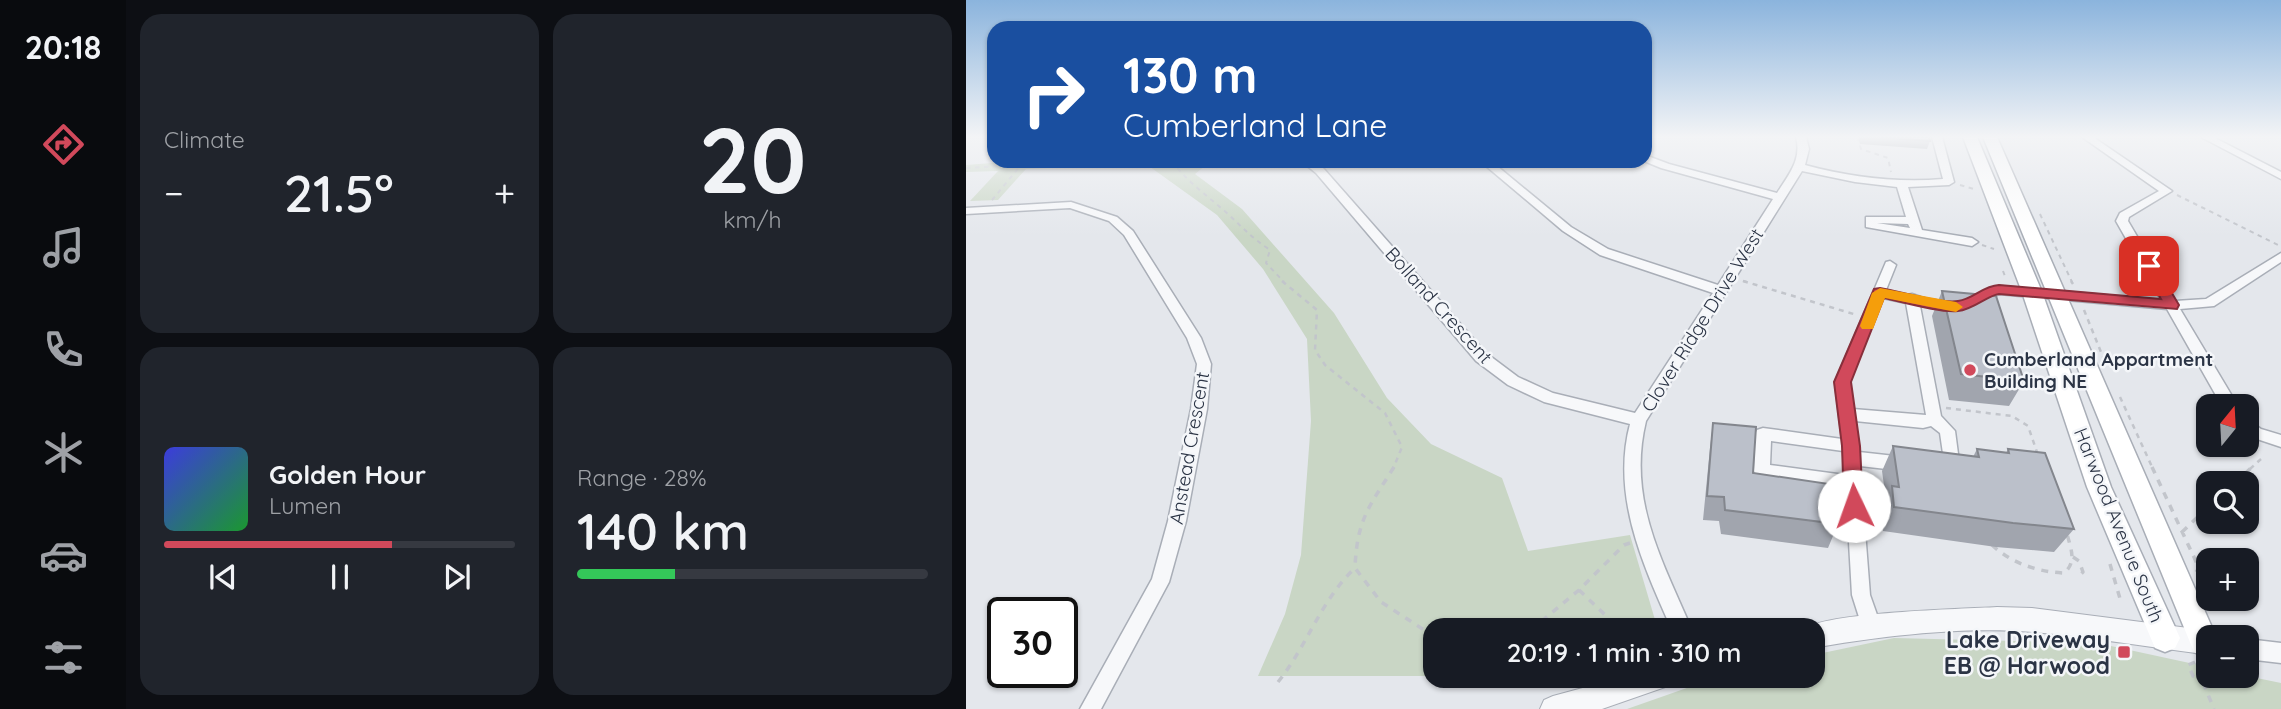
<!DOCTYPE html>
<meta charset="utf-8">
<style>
:root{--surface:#171b24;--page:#20242c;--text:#f1f3f6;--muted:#9ea1a6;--line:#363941;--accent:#d1495b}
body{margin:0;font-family:Quicksand,sans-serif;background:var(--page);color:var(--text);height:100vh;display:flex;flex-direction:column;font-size:26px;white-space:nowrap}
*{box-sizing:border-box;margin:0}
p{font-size:23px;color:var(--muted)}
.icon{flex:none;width:38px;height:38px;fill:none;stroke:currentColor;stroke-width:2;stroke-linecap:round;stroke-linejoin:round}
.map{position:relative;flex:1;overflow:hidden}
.details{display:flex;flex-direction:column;gap:14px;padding:14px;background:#0d0f14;width:840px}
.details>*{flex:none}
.guide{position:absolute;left:21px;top:21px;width:665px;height:147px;border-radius:21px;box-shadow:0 2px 5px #0004;background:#1a4fa0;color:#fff;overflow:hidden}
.needle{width:46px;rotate:18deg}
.fabs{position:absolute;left:1230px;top:394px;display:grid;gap:14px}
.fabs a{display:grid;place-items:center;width:63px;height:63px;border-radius:14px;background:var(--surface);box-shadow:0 2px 5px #0004;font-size:35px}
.speed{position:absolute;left:21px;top:597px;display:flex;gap:14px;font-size:35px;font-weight:700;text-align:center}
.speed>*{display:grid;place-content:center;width:91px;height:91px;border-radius:50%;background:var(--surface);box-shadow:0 2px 5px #0004;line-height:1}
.speed .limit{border:4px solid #111;border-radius:10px;background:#fff;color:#111}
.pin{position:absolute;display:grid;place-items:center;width:60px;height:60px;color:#fff;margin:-30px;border-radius:14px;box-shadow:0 4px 10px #0006}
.me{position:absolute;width:77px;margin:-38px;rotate:357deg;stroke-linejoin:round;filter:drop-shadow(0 0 5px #0008)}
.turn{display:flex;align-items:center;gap:24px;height:147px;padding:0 21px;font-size:32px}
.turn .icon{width:91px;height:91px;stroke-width:2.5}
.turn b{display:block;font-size:49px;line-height:60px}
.big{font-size:52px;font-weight:600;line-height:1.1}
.details .card{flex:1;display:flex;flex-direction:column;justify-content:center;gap:10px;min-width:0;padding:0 24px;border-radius:21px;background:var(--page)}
.details .dial{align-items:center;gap:0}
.dial b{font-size:91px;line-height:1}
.song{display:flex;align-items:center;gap:21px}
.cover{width:84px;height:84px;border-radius:10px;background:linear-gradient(135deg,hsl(240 70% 55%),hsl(130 70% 35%))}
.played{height:7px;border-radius:4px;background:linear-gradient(90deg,var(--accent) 65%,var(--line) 65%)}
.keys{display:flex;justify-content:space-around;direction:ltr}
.heat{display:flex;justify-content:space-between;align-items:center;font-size:38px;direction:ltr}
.charge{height:10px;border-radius:5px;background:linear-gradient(90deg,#34c759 28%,var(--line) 0)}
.details .tiles{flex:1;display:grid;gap:14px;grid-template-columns:repeat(2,1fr)}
.trip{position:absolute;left:457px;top:618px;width:402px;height:70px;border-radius:21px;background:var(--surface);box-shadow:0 2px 5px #0004;font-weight:600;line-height:70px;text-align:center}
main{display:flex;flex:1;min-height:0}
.tabs{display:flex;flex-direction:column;width:126px;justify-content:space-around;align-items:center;background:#090b0e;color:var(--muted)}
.tabs .icon{width:49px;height:49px}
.tabs .selected{color:var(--accent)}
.tabs b{font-size:32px;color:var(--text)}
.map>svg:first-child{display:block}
</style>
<main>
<nav class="tabs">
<b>20:18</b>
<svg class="icon selected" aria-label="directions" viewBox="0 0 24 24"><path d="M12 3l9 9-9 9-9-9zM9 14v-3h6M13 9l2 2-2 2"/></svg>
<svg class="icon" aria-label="music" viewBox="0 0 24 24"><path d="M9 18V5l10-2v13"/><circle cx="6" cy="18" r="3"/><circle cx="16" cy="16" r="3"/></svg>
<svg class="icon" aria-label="phone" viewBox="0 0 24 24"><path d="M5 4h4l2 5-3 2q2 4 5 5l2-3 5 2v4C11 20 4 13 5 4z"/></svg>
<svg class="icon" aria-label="climate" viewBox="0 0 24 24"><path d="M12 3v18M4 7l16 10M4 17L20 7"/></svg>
<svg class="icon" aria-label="car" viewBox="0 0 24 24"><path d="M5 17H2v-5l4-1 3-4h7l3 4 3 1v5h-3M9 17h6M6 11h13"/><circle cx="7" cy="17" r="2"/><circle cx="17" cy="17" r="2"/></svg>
<svg class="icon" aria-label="filters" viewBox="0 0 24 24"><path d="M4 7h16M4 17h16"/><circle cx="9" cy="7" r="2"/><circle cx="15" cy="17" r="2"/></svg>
</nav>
<section class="details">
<div class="tiles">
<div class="card"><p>Climate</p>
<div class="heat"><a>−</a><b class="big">21.5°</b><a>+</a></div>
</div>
<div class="card dial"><b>20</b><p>km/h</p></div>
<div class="card">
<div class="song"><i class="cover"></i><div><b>Golden Hour</b><p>Lumen</p></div></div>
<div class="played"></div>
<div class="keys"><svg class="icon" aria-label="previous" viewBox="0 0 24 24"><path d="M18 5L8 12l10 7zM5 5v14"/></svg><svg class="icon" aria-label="pause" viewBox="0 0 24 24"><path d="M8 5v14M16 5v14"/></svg><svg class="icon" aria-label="next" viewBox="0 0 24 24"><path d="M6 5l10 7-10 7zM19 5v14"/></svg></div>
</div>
<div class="card"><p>Range · 28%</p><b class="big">140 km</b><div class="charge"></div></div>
</div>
</section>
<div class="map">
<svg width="1315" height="709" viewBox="0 0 1315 709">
<rect width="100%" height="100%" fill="#e4e7ec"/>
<!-- green -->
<path fill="#c9d6c5" d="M53 161H245L229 174 276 209 368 313 421 398 465 444 536 478 562 551 664 535 692 630H469V676H487H292L319 614 335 555 345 421 341 339 297 269 251 215 180 164 60 169 32 200 4 201 32 171 0 172V165Z
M928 638 1131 643 1242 667V676H1281L1315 683V709H661L755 676H847V655Z"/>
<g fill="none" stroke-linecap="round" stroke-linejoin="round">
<!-- minor casing -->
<g stroke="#a9aeb7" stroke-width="3">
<path id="minor" d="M830 137H840L843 149 839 165C884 177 930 183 977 179L966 137H976L988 182 983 185 942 187 956 230 1006 238 1012 242 1006 246 900 227V217H940L931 187 889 182 836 171 680 421C661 499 696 560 726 630H706C677 565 645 496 664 424L578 402 542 385 510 361 350 173 335 161H347L358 169 520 353 552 377 587 393 669 413 747 293 634 255 597 231 514 161H525L605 227 642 249 752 285 807 199 695 168 678 161 679 155 703 164 811 193C823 174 836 160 830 137ZM911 223 942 224 944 228Z
M1116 137H1127L1206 191 1163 217 1162 221 1209 301 1240 299 1315 253V262L1248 306 1214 309 1272 406H1256L1201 309 1033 294 1008 307 992 311 954 306 975 416 989 431 994 469 992 474 986 476 980 474 974 433 965 426 957 428 889 421 893 452 938 457 944 459 946 464 944 469 938 471 894 466 904 595 915 626 912 633 905 635 898 633 886 595 880 489 790 476 788 471 789 434 791 430 797 428 876 439 869 382 920 262 924 261 930 265 920 290 941 295 946 294C959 299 981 306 996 302 1009 298 1019 288 1033 286L1195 300 1150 221 1154 213 1193 191ZM917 298 940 303 960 415 887 409 883 382ZM805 441 877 451 879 475 804 465Z
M1235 137H1247L1315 172V179Z
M105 202 151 217 167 231 235 338 245 364 241 409 220 521 203 582 135 709H114L186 579 202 521 225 409 231 364 221 338 158 235 143 221 104 208 0 214V208Z
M1281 419 1295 429 1315 435V447L1285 437 1281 434Z
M1281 639 1315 643V663L1281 659Z"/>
</g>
<!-- tertiary casing -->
<g stroke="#a9aeb7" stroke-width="2">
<path id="tertiary" d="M1031 607 1066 608 1238 630 1248 637H1242V652L1238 654C1181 647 1124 637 1067 632 1000 626 914 636 847 648V630H837C856 612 998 609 1031 607Z
M661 676H709L705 685 636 709H574L578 700 587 696Z"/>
</g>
<!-- secondary casing -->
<g stroke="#a9aeb7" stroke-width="3">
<path id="secondary" d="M997 137H1011L1076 292 1145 487 1214 638 1209 648 1199 652 1189 648 1121 487 1056 292Z
M1017 137H1031L1248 632 1251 637H1242V655L1238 657 1228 652Z"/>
</g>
<!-- path-far2 -->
<path stroke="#c2c5cb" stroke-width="2" stroke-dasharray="4.5 4.5" stroke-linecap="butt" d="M891 137 895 149 922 158 925 172
M206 161C221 182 243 197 262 214 277 228 286 238 304 250L300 263 318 282
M0 168 55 165 59 161
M994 185 1008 189
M1211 195 1314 246
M26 200 55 165
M1074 214 1106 282
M1016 245 1028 249
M1037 271 1040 279
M777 281 781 282"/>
<!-- path-far1 -->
<path stroke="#c2c5cb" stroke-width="2.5" stroke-dasharray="5 5" stroke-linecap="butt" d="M316 281 351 310 349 350 359 365 419 413 436 447 427 469
M777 281 891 315
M1105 281 1107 284
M1118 310 1139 362
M1154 397 1187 469
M980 408 1046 416 1062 426 1072 455
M1284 469 1295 459"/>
<!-- path -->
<path stroke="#c2c5cb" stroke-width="3.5" stroke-dasharray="7 7" stroke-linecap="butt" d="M428 467C403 507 391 519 389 568L415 602 469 637
M1186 467 1233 568 1230 572
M1269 483 1286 467
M1216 532 1242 507
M1026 545C1045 563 1072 572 1098 573 1111 562 1105 549 1101 534
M1107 557 1113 561 1117 572 1114 575
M1144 564 1155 602
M613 590 655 630
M565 630 613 590 658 545 664 543
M1229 662 1222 665 1227 676 1235 680
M1230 663 1237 667 1241 678 1236 680 1248 709
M312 682C341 646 355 600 389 568"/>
<!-- minor -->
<use href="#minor" fill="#f7f8fa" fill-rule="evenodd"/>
<!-- tertiary -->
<use href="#tertiary" fill="#f7f8fa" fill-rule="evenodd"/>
<!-- secondary -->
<use href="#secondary" fill="#fff" fill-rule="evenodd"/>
</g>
<!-- wall -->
<path fill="#a1a5ae" d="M892 137H963L964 141 961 149 894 144Z
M976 291 1058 381 1043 406 983 400 966 316Z
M747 423 787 473 872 524 862 548 755 534 753 521 737 520 744 448Z
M927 446 1007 457 1011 449 1040 453 1042 449 1108 529 1088 552 1030 547 917 531 915 511 920 500 916 471Z"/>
<!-- building -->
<path fill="#bbc0ca" stroke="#83868d" stroke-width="2" d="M915 137H963L964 141 938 139Z
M976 291 1030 296 1058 381 995 374Z
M747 423 790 427 787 473 870 485 872 524 759 510 758 497 741 496Z
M927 446 1013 457 1011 449 1043 453 1042 449 1079 453 1108 529 1047 523 928 507 926 486 933 487Z"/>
<!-- sky -->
<linearGradient id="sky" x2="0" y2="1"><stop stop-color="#8bb4dd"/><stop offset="0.58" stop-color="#f3f4f6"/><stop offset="1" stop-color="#f3f4f6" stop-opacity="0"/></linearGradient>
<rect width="1315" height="236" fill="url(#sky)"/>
<!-- route -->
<path fill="#d1495b" stroke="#882f3b" stroke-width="2" d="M1183 262 1188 263 1213 305 1211 309 1033 294C1022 295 1007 310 992 311 974 313 937 302 918 298L885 382 894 446 897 506 895 511 888 514 881 511 878 506 876 446 868 382 908 289 914 288C933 291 975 304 992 301 1008 299 1016 286 1033 285L1195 299 1176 266Z"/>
<!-- slow -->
<path fill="#f59e0b" d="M914 288 990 302 997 307 990 312 919 298 907 329H896L894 326 906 293Z"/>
<!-- markers -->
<g fill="#d1495b" stroke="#f4f6f9" stroke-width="2.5">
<circle cx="1004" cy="370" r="7"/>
<rect x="1151" y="645" width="14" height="14" rx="3.5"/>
</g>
<g text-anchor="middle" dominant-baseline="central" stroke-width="5" stroke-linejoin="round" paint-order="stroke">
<!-- street labels -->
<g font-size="19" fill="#2b3445" stroke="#f4f6f9">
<text transform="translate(473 305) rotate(48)">Bolland Crescent</text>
<text transform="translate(736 320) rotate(-58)">Clover Ridge Drive West</text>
<text transform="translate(223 448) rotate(-80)">Anstead Crescent</text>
<text transform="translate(1153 525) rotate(68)">Harwood Avenue South</text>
</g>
<!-- poi labels -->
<g font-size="19" font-weight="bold" fill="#2b3445" stroke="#f4f6f9" text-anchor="start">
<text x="1018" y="359">Cumberland Appartment<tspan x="1018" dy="22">Building NE</tspan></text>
</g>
<!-- near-poi labels -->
<g font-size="23" font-weight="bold" fill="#2b3445" stroke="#f4f6f9" text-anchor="end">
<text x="1144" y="639">Lake Driveway<tspan x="1144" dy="26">EB @ Harwood</tspan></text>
</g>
</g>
</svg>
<div class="fabs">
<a><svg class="needle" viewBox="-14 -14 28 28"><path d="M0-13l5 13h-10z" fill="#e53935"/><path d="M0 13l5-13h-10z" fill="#9ea1a6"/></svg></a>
<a><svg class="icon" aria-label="search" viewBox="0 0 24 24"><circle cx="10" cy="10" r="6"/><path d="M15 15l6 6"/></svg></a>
<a>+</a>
<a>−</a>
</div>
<div class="speed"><div class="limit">30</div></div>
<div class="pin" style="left:1183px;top:266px;background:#d93025"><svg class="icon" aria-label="arrive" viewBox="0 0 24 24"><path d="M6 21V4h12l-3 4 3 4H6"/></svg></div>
<svg class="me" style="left:888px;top:506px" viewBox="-20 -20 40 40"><circle r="19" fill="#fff"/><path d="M0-13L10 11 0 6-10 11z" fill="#d1495b"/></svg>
<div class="trip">20:19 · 1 min · 310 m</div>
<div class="guide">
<div class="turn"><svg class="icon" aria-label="right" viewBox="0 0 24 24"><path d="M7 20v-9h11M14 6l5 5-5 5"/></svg><div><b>130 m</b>Cumberland Lane</div></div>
</div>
</div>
</main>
